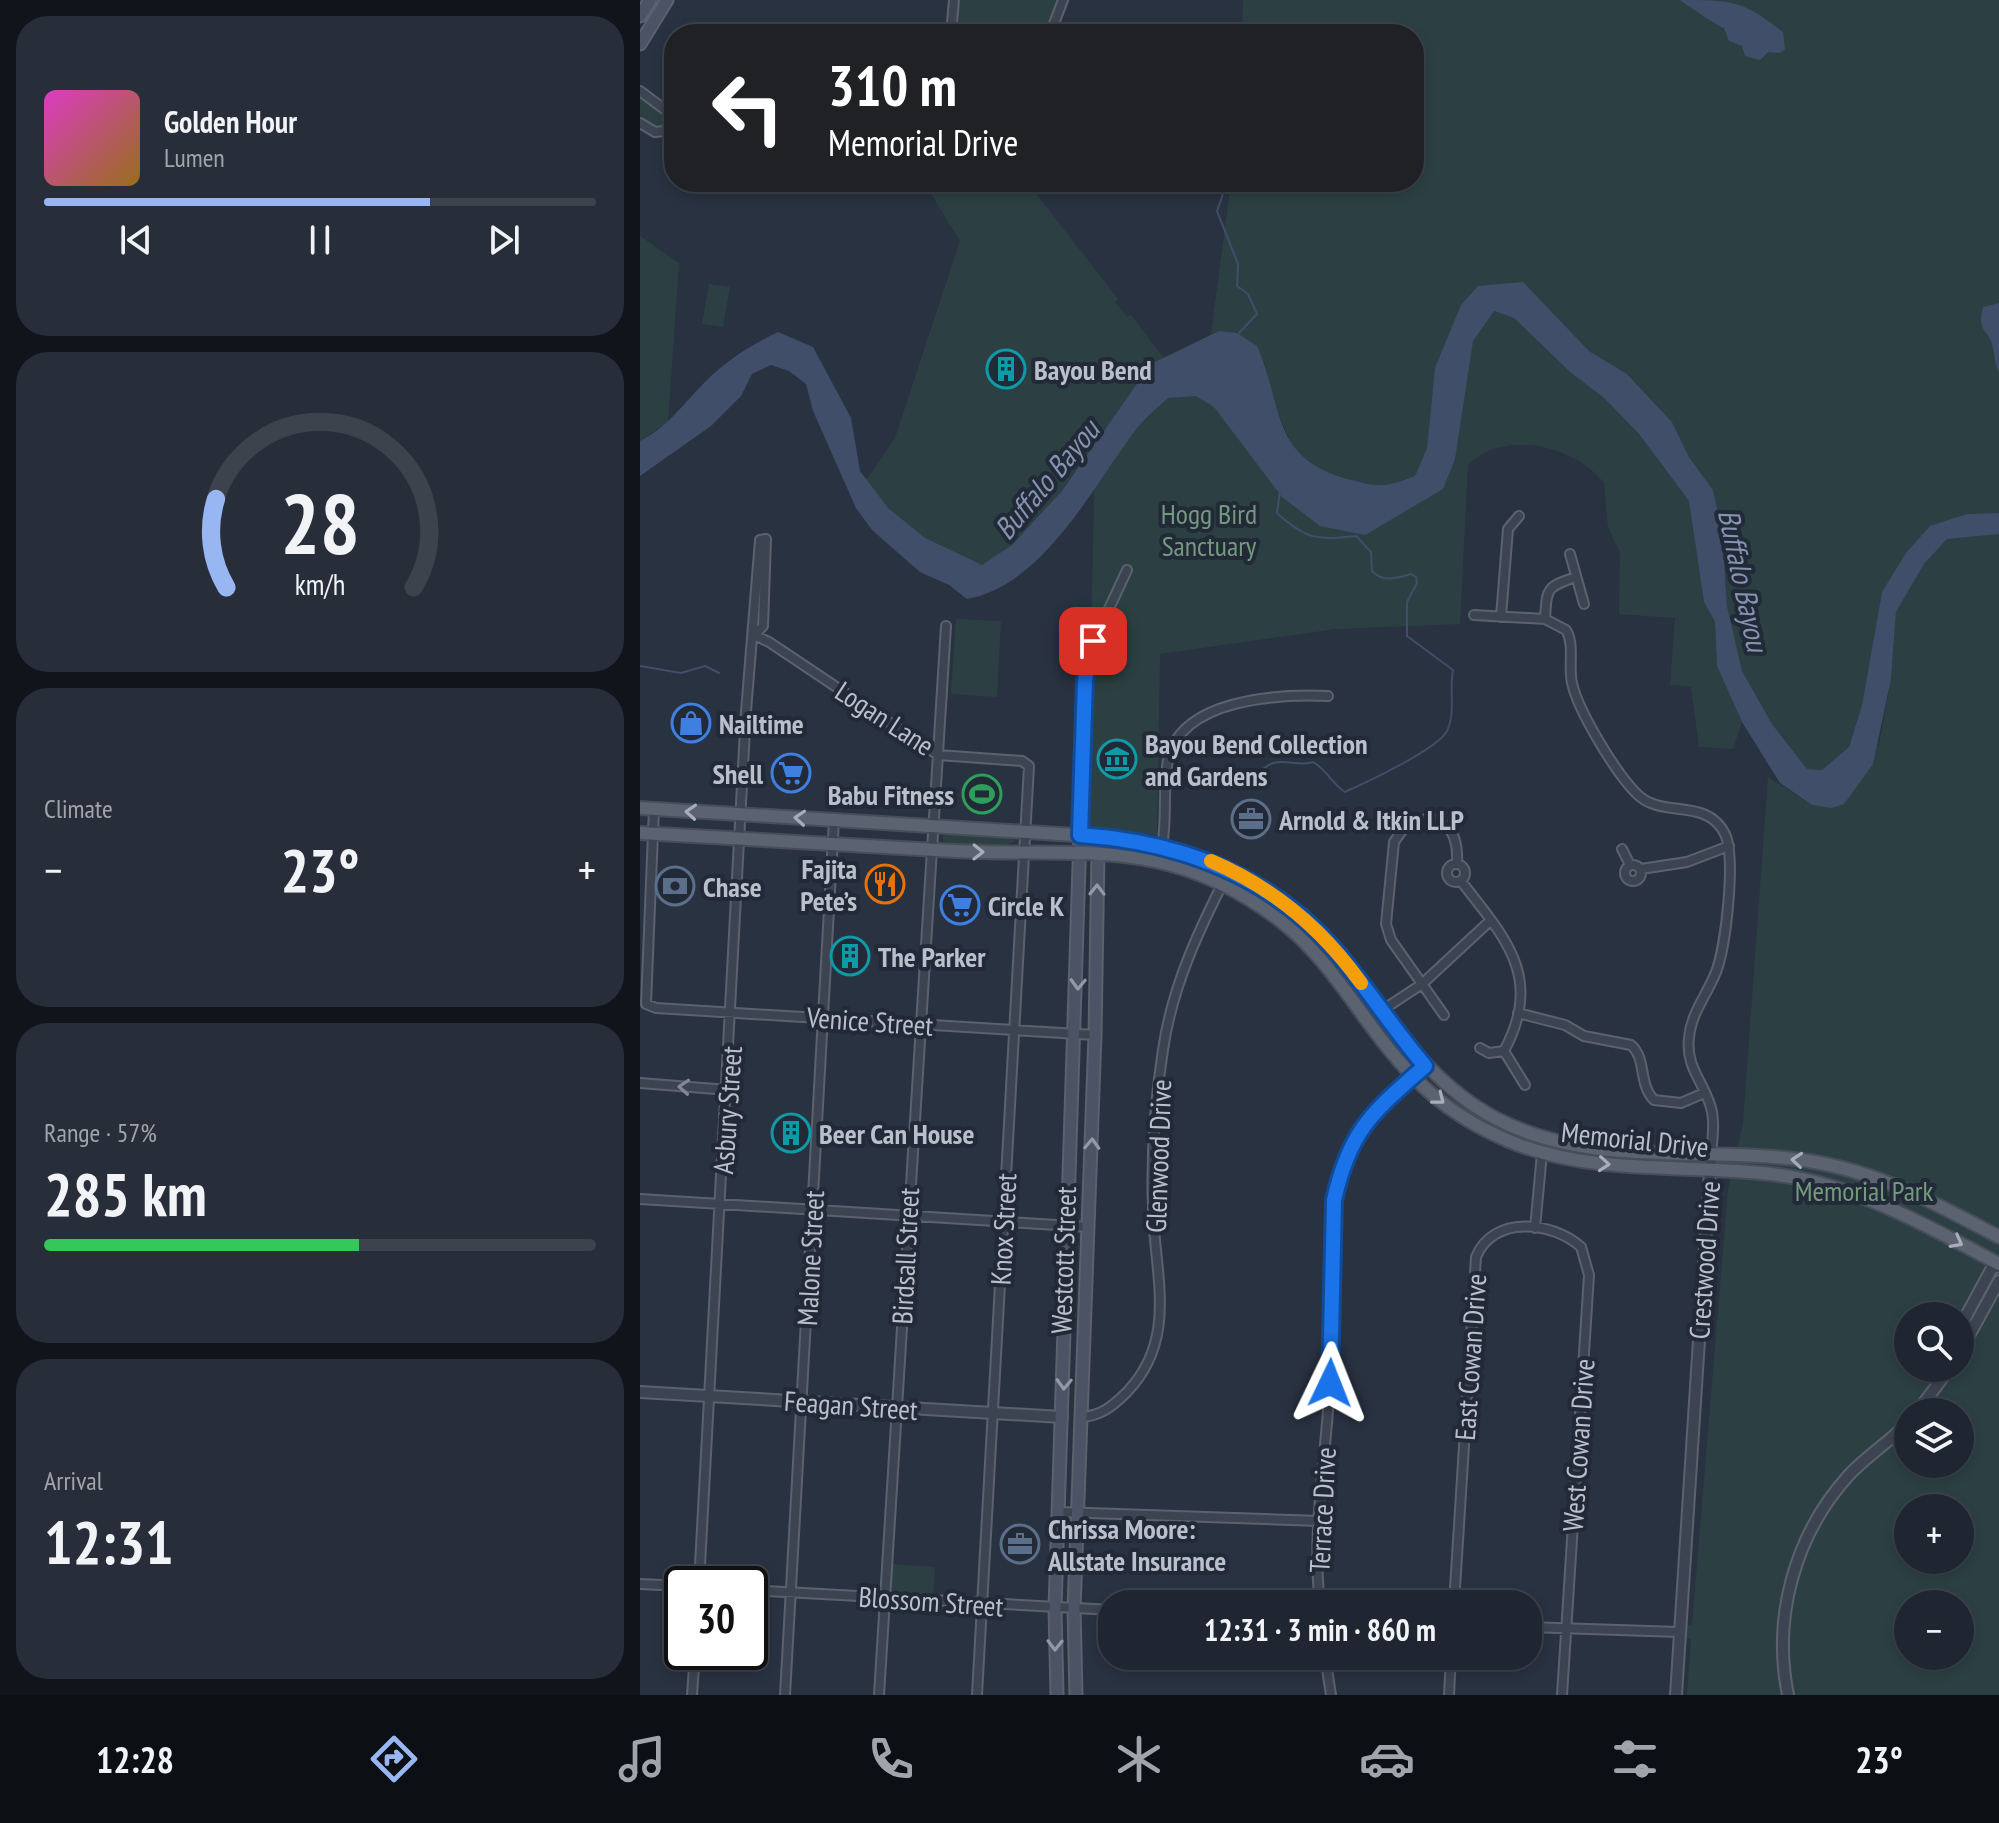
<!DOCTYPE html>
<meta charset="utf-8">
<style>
:root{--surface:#1f2631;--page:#272e39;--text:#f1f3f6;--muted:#a1a5ab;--line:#3c434d;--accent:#98b6f2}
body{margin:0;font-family:"PT Sans Narrow",sans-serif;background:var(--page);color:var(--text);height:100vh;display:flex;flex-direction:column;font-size:30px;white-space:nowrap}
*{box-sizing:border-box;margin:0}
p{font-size:26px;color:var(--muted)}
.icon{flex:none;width:44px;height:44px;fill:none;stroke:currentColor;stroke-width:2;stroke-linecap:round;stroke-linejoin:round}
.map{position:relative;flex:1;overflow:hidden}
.panel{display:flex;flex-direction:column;gap:16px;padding:16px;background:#11151b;width:640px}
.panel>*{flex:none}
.hud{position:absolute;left:24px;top:24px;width:760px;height:168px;border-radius:32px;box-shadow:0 4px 12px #0003,0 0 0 2px var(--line);background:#202124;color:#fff;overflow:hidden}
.fabs{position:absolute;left:1254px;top:1302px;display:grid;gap:16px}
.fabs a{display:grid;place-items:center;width:80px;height:80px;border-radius:50%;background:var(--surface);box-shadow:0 4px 12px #0003,0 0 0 2px var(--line);font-size:40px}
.speed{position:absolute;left:24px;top:1566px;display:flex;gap:16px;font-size:40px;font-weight:700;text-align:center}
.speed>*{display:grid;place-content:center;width:104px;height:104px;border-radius:50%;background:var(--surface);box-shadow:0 4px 12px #0003,0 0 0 2px var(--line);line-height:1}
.speed .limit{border:4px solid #111;border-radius:12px;background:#fff;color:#111}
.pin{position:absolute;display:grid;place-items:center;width:68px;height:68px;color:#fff;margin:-34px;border-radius:16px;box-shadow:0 4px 12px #0006}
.me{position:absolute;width:88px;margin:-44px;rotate:2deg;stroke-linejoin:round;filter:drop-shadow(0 0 6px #0008)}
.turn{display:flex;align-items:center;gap:28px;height:168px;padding:0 32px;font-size:36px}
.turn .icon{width:104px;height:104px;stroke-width:2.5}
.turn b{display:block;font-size:56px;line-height:68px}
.big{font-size:60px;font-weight:600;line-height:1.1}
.panel .card{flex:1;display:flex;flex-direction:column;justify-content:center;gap:12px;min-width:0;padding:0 28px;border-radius:32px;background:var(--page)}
.panel .dial{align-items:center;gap:0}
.dial svg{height:208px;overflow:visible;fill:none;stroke:var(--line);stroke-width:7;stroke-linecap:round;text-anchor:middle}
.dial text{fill:var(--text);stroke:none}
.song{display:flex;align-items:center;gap:24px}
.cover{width:96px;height:96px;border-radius:12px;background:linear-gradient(135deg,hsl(310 70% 55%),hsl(40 70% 35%))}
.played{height:8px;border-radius:4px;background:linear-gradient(90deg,var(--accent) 70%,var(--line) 70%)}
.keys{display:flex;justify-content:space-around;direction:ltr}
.heat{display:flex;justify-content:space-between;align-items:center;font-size:44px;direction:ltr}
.charge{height:12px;border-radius:6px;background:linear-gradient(90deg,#34c759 57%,var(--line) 0)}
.trip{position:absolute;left:458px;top:1590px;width:444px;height:80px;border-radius:32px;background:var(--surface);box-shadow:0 4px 12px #0003,0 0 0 2px var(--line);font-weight:600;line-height:80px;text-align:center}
.menu{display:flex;height:128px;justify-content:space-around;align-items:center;background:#0c0f14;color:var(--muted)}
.menu .icon{width:56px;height:56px}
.menu .on{color:var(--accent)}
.menu b{font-size:36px;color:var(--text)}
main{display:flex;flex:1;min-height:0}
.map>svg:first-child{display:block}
</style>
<main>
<section class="panel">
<div class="card">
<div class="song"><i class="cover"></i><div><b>Golden Hour</b><p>Lumen</p></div></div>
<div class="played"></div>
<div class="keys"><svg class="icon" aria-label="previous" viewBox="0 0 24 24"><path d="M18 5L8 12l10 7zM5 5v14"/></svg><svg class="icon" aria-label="pause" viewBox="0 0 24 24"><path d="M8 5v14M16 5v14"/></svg><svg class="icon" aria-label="next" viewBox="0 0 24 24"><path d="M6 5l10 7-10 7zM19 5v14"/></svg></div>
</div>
<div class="card dial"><svg viewBox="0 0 100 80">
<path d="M14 69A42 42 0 1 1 86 69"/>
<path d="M14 69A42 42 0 0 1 10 35" stroke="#98b6f2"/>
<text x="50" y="56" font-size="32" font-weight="700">28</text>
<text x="50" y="72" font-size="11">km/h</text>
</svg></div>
<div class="card"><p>Climate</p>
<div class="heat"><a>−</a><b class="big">23°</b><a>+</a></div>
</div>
<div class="card"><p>Range · 57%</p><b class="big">285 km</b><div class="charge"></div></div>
<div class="card"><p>Arrival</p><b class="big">12:31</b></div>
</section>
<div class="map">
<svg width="1359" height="1695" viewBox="0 0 1359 1695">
<rect width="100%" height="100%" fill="#293241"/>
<!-- green -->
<path fill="#2c4043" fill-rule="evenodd" d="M320 0H418L405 34H316Z
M603 0H1359V513L1327 514 1242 592 1222 705 1209 747 1182 770 1167 769 1132 724 1102 671 1087 606 1082 531 1073 490 1049 457 1032 422 987 374 949 351 883 283 795 368 787 448 775 476 741 488 684 472 655 451 633 403 625 364 597 333 579 331 571 334 591 182H774V34H602Z
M0 97 26 118 23 127H13L0 118Z
M284 182H387L478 299 475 302 487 317 491 315 526 361 634 421 661 462 707 485 740 495 776 480 818 355 854 311 874 318 930 372 964 398 999 434 1049 501 1064 602 1075 622 1077 666 1102 722 1093 749 1059 747 1051 687 1030 685 1035 618 979 614 980 553 968 527 964 483C936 446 862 428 828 465L820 624 696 629 520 654 517 835 447 826 455 453C438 463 432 476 421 491 400 519 373 548 342 565 305 561 246 512 225 482L255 438 320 241Z
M0 236 39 263 28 422 0 441Z
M69 284 90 287 83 327 62 324Z
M1348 533 1359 534V1695H1047L1051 1639 1044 1638 1045 1626 1052 1625 1088 1190 1103 1123 1128 777 1172 805 1239 745 1251 679 1256 612 1284 564 1307 539ZM1268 1316H1320V1368H1268ZM1268 1412H1320V1464H1268ZM1268 1508H1320V1560H1268ZM1268 1604H1320V1656H1268Z
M316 619 361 621 357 697 311 694Z
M311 833 365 836 375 841C358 851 322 848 303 841V836Z
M252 1564 295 1567 293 1598 252 1594Z"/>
<!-- water -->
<path fill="#404e69" d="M1040 0C1092 0 1102 0 1143 32L1145 49 1140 53 1128 52 1120 60 1105 56 1102 46 1089 41 1084 28C1081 28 1045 4 1040 0Z
M883 282 949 351 987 374 1032 422 1049 457 1073 490 1082 531 1087 606 1102 671 1132 724 1167 769 1182 770 1209 747 1222 705 1242 592 1266 553 1290 526 1327 514 1359 513V534L1307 539 1284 564 1256 612 1251 679 1233 764 1204 804 1192 808 1172 805 1140 783 1102 722 1077 666 1075 622 1064 602 1049 501 999 434 964 398 930 372 874 318 854 311 833 341 815 459 803 489 725 535 680 526 642 497 574 407 556 396 528 398C518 407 506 417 497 428 453 486 404 585 327 599L309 585 280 572 232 530 216 508 173 411 166 384 149 371 131 365 112 374 101 396 71 426 0 476V441C28 427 43 404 65 382 87 360 111 345 138 332L173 347 211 418 220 471 248 508 285 538 342 565 372 545 421 492 511 364 579 331 597 333 617 346C643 404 630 456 704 478 739 487 741 489 775 476L787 448 795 368 821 305 838 286Z
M1359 303V373C1355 364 1355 358 1353 348 1350 329 1336 334 1343 307Z"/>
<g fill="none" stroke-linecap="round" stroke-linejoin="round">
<!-- stream -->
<path stroke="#404e69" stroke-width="2" d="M578 182 585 188 577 211 598 264 597 286 608 294 617 314 599 333
M0 666 41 673 65 666 79 673
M607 783C614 777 624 766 633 763 647 759 660 767 673 762 687 770 692 784 705 792 725 783 798 749 807 731 816 712 809 689 813 670L767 636V602L777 583 776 577 771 574C757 578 743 583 732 571L731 552 716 536C678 540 666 540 637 513L640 491"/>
<!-- minor casing -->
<g stroke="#5b626e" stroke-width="12">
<path id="minor" d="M311 34 314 0
M410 34 423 0
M0 91 28 112 31 130
M0 123 15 132 32 130
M930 554 944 604
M834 615 905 619 926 630C935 645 928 666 932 683 938 711 976 773 996 793 1021 820 1066 796 1085 834 1096 858 1086 946 1076 972 1067 995 1051 1013 1049 1038 1045 1069 1067 1085 1072 1112 1075 1126 1072 1141 1071 1155
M861 617 868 529 879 516
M905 619C907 588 906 587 936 577
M114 635 129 642 298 755 382 761 389 766 337 1695
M114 635 123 626 126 539
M14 809 6 1004 16 1008 455 1035
M440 835 447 656 487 570
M982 849 990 865
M521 852C528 822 522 790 528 760 541 698 640 694 688 696
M807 873a9 9 0 1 1 18 0a9 9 0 1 1-18 0Z
M985 873a8 8 0 1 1 16 0a8 8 0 1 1-16 0Z
M1001 869 1047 862 1089 846
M821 881C865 938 904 977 864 1051L849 1053 840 1048
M741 1011 782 984 851 920
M878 1013 925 1025 944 1036 991 1045C1007 1059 998 1084 1014 1100L1041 1103 1064 1093
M804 1015 751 940 746 924 754 842 766 825C802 809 819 829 817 864
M864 1051 885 1085
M0 1083 88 1090
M0 1199 449 1227
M895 1228 902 1153
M441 1417C461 1416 473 1406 487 1392 539 1338 514 1273 513 1208 511 1156 515 1101 523 1050 532 986 560 927 590 869
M420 1512 679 1521
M0 1584 42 1586
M59 1584 106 711 120 540 126 539
M110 1590 472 1610
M680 1604C671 1530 687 1454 690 1379 694 1313 682 1215 705 1156 720 1117 755 1092 785 1066
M814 1604 836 1257C853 1215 912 1221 941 1247L949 1275 922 1695
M888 1627 1039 1632
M685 1656 691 1695
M52 1695 55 1652
M145 1695 194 820
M239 1695 306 626
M809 1695 811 1656"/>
</g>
<!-- tertiary casing -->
<g stroke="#5b626e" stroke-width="14">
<path id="tertiary" d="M1320 1327 1352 1268 1359 1266
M1320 1352 1359 1281
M0 1392 422 1417
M1277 1412 1310 1368
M1036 1695 1071 1155
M1148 1695C1132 1617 1155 1535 1208 1476 1226 1456 1250 1442 1268 1422"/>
</g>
<!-- secondary casing -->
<g stroke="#5b626e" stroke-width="15">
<path id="secondary" d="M0 16 10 0
M0 44 27 0
M417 1695 415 1608 440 835
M436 1695 434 1609 455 1035 458 852 442 836"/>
</g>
<!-- primary casing -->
<g stroke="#474d5a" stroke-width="16">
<path id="primary" d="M0 808 467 837C564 847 649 891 710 968 754 1024 789 1083 855 1118 951 1169 1066 1145 1169 1161 1239 1172 1297 1204 1359 1237
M0 833C105 839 210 845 314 851 442 858 524 834 637 918 695 961 723 1026 773 1076 802 1107 840 1130 879 1145 960 1175 1047 1164 1131 1174 1215 1184 1286 1225 1359 1264"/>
</g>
<!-- minor -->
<use href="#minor" stroke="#3d4451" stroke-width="8"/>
<!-- tertiary -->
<use href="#tertiary" stroke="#3d4451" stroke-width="10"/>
<!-- secondary -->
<use href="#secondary" stroke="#4b5364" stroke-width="11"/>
<!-- primary -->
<use href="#primary" stroke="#5b6371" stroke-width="12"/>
</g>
<!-- one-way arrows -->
<defs><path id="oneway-chevron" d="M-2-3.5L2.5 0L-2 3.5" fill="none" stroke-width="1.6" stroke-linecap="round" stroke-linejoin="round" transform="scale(2)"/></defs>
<g stroke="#a7adb9">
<use href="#oneway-chevron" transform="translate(51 812) rotate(-176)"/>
<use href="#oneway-chevron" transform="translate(160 818) rotate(-176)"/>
<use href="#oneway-chevron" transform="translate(338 852) rotate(1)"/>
<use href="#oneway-chevron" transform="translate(799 1099) rotate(38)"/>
<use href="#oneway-chevron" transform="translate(1157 1160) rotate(-175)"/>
<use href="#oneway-chevron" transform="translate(964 1164) rotate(5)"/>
<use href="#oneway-chevron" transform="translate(1317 1242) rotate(28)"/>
</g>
<g stroke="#939aa7">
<use href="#oneway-chevron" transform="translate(457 890) rotate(-89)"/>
<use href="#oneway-chevron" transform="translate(438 984) rotate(92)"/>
<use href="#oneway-chevron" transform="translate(452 1144) rotate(-88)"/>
<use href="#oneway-chevron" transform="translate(424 1384) rotate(92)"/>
<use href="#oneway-chevron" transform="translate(415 1645) rotate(91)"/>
</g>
<use stroke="#828894" href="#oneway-chevron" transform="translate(44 1087) rotate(-176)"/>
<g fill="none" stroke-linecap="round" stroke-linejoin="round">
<!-- route casing -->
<g stroke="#114b97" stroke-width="20">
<path id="route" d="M453 641 445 680 440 835C539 842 629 874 695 950 727 987 753 1029 785 1066 733 1112 710 1129 694 1200L690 1383"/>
</g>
<!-- route -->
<use href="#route" stroke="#1a73e8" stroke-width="14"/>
<!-- slow -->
<path stroke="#f59e0b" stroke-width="14" d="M571 861C632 887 683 930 721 983"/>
</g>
<!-- icons -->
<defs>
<g id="building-ring" transform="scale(2)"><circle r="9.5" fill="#222937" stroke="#0f9aa8" stroke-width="1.5"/><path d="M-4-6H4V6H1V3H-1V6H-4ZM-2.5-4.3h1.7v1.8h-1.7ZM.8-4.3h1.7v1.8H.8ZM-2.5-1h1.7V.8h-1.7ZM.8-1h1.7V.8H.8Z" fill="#0f9aa8"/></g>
<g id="shop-ring" transform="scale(2)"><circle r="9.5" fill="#222937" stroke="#3f7fe0" stroke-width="1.5"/><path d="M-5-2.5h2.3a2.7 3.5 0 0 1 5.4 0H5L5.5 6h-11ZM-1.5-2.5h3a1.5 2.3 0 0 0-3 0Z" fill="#3f7fe0"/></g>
<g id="museum-ring" transform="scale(2)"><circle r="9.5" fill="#222937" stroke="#0f9aa8" stroke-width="1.5"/><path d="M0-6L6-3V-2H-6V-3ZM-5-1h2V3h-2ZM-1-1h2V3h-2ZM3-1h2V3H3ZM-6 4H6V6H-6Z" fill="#0f9aa8"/></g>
<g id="supermarket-ring" transform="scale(2)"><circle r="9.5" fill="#222937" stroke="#3f7fe0" stroke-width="1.5"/><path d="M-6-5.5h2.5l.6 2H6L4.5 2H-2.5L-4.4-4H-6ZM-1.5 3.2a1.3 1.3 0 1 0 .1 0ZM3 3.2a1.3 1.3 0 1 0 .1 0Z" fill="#3f7fe0"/></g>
<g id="stadium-ring" transform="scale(2)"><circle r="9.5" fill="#222937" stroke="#2e9e5b" stroke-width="1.5"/><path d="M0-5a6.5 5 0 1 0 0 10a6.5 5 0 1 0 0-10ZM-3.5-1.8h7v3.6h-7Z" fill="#2e9e5b"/></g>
<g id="office-ring" transform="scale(2)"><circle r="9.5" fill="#222937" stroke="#5c6f8a" stroke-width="1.5"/><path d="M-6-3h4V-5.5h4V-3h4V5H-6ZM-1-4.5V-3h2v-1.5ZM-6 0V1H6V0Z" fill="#5c6f8a"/></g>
<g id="restaurant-ring" transform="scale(2)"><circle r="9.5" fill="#222937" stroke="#e8710a" stroke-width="1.5"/><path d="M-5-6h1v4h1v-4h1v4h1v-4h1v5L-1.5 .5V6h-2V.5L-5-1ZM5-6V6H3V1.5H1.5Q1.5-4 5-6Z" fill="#e8710a"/></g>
<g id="bank-ring" transform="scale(2)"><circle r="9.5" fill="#222937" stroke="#5c6f8a" stroke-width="1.5"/><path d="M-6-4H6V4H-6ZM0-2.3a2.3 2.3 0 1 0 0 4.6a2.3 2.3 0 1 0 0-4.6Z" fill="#5c6f8a"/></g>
</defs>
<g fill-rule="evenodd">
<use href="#building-ring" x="366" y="369"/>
<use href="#shop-ring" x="51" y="723"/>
<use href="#museum-ring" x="477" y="759"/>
<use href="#supermarket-ring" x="151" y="773"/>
<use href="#stadium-ring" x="342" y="794"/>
<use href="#office-ring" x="611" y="819"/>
<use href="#restaurant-ring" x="245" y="884"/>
<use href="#bank-ring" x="35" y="886"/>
<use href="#supermarket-ring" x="320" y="905"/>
<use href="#building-ring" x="210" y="956"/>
<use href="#building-ring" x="151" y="1133"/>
<use href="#office-ring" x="380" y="1544"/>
</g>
<g text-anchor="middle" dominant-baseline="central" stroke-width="8" stroke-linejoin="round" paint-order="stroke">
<!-- poi labels -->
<g font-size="28" font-weight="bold" fill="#bac0cb" stroke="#222937" text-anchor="start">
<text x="394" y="369">Bayou Bend</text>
<text x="79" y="723">Nailtime</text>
<text x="505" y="743">Bayou Bend Collection<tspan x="505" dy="32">and Gardens</tspan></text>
<text x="123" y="773" text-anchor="end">Shell</text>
<text x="314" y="794" text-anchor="end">Babu Fitness</text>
<text x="639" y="819">Arnold &amp; Itkin LLP</text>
<text x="217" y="868" text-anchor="end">Fajita<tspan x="217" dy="32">Pete’s</tspan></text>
<text x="63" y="886">Chase</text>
<text x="348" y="905">Circle K</text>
<text x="238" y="956">The Parker</text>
<text x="179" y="1133">Beer Can House</text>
<text x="408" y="1528">Chrissa Moore:<tspan x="408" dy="32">Allstate Insurance</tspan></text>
</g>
<!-- park labels -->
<g font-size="28" fill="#739a7e" stroke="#222937">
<text x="569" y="513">Hogg Bird<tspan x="569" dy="32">Sanctuary</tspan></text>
<text x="1224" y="1190">Memorial Park</text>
</g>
<!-- street labels -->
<g font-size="28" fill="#bac0cb" stroke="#222937">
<text transform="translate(245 718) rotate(33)">Logan Lane</text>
<text transform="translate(230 1021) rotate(4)">Venice Street</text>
<text transform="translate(87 1110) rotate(-86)">Asbury Street</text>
<text transform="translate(995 1139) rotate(6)">Memorial Drive</text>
<text transform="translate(518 1156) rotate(-88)">Glenwood Drive</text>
<text transform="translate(363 1229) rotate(-87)">Knox Street</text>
<text transform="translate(265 1256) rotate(-87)">Birdsall Street</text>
<text transform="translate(170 1258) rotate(-87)">Malone Street</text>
<text transform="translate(423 1260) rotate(-88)">Westcott Street</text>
<text transform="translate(1064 1260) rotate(-86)">Crestwood Drive</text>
<text transform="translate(830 1357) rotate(-86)">East Cowan Drive</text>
<text transform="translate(211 1405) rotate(4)">Feagan Street</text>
<text transform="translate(938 1445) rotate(-86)">West Cowan Drive</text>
<text transform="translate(682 1510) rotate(-87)">Terrace Drive</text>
<text transform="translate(291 1601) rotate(4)">Blossom Street</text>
</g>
<!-- water labels -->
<g font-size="30" font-style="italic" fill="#8494b0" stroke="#222937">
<text transform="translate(406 479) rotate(-50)">Buffalo Bayou</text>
<text transform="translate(1104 580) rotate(78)">Buffalo Bayou</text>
</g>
</g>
</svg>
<div class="fabs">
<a><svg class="icon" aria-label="search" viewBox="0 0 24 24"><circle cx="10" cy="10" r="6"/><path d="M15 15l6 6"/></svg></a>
<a><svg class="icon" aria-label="layers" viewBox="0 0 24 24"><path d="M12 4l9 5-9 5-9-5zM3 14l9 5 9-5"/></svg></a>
<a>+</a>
<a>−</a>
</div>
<div class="speed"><div class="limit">30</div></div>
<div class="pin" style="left:453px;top:641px;background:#d93025"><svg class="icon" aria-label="arrive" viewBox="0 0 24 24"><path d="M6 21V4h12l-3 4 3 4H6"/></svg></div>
<svg class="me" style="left:690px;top:1383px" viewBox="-20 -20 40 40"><path d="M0-17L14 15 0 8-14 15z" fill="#1a73e8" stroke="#fff" stroke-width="4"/></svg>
<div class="trip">12:31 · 3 min · 860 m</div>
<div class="hud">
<div class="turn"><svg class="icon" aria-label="left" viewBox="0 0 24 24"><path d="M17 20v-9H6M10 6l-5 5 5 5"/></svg><div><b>310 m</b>Memorial Drive</div></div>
</div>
</div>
</main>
<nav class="menu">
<b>12:28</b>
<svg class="icon on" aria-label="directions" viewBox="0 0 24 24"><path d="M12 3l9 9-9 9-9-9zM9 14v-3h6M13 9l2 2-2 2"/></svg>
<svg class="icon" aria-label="music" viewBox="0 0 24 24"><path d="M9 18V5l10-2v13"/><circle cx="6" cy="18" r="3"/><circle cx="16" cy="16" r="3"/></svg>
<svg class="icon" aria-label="phone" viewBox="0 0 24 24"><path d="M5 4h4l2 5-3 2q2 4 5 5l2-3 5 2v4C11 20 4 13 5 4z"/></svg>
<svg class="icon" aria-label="climate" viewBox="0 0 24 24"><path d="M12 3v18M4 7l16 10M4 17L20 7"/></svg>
<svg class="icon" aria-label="car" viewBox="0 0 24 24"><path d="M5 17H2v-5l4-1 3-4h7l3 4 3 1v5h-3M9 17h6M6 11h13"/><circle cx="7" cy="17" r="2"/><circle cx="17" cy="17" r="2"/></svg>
<svg class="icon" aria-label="filters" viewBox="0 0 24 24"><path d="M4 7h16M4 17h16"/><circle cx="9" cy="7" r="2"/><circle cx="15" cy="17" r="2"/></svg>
<b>23°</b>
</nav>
